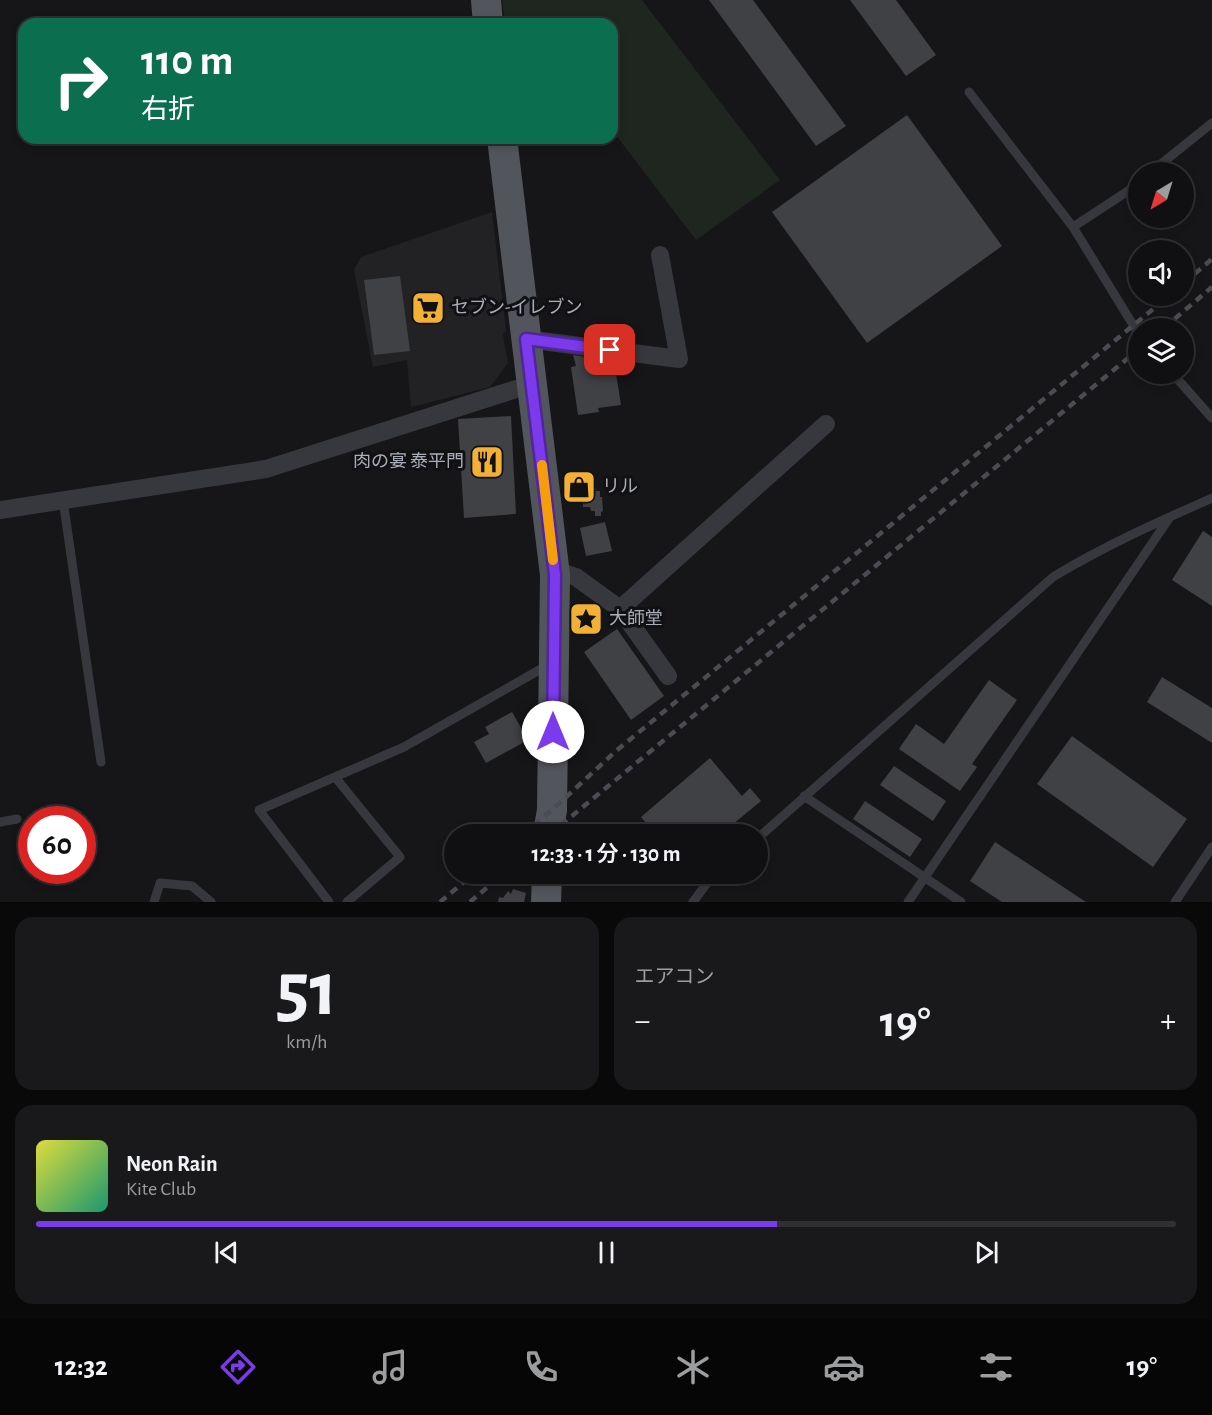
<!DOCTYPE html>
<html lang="ja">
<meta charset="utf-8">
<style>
:root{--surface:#101012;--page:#19191b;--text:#f1f3f6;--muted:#9c9d9f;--line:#303032;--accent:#7c3aed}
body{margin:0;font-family:"Alegreya Sans","Noto Sans JP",sans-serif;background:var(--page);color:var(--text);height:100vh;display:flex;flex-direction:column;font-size:22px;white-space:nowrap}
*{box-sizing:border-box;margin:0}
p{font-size:20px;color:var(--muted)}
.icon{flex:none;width:33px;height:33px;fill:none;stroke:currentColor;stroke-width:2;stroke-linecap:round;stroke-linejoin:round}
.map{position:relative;height:902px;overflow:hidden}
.drawer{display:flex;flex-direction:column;gap:15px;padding:15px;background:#09090a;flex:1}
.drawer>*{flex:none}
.hud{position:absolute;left:18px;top:18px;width:600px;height:126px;border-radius:18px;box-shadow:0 3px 9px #0003,0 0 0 2px var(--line);background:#0b6e4f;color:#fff;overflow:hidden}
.needle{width:39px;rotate:218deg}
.tools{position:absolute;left:1128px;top:162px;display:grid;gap:12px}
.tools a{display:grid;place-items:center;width:66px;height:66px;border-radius:50%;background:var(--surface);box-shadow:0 3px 9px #0003,0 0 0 2px var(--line);font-size:30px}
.speed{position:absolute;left:18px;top:806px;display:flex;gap:12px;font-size:30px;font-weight:700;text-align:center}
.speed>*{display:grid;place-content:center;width:78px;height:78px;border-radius:50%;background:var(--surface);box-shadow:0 3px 9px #0003,0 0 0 2px var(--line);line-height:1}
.speed .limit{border:9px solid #d22;background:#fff;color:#111}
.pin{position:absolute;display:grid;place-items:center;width:51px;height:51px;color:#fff;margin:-26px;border-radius:12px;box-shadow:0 3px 9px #0006}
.me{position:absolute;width:66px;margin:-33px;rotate:0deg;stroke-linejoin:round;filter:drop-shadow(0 0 4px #0008)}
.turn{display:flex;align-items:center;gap:21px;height:126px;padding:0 24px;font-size:27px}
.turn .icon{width:78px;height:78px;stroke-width:2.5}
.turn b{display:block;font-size:42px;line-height:51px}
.big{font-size:45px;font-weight:600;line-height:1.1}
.drawer .tile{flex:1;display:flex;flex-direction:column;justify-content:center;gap:9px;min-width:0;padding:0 21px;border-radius:18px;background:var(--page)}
.drawer .dial{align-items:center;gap:0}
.dial b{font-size:78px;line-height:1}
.song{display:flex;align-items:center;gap:18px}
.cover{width:72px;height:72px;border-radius:9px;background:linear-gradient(135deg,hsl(60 70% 55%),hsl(160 70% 35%))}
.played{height:6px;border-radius:3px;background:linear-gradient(90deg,var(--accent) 65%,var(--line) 65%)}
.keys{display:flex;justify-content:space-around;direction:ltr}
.heat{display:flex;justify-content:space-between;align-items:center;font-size:33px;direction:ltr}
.drawer .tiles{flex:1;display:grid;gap:15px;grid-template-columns:1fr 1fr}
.tile:last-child{grid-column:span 2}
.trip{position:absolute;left:444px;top:824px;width:324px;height:60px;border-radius:30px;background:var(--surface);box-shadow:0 3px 9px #0003,0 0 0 2px var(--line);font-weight:600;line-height:60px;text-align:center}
.dock{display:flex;height:96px;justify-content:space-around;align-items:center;background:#060607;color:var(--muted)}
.dock .icon{width:42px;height:42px}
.dock .on{color:var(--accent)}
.dock b{font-size:27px;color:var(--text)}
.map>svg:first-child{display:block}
</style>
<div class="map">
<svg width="1212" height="902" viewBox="0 0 1212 902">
<rect width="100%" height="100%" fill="#161618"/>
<!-- built -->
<path fill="#222225" d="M492 212 506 330 503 335 508 363 490 387 411 407 407 360 373 367 354 270 361 257Z"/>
<!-- green -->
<path fill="#1e261f" d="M502 0H642L780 180 696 240 612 130V24H505Z"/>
<!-- building -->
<path fill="#404145" d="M709 0H753L846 126 816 146Z
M850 0H896L936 55 906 76Z
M907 115 1002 246 867 343 772 212Z
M400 276 410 351 374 355 364 280Z
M573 355 614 361 621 405 598 408 599 412 578 415 571 367 576 366Z
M511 416 516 514 464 518 458 419Z
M587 473V477L593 476 596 491H600V497H602L603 511 601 512V516H595V511H591L590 507H583V500L568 501 566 474Z
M605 522 612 551 586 556 580 528Z
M1203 531 1212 537V606L1172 580Z
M617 629 664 696 631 720 584 652Z
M1162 677 1212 708V743L1147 702Z
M989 680 1017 700 972 764 977 767 960 791 899 749 916 724 944 744Z
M512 712 528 740 486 763 474 742 489 734 485 727Z
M1072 736 1187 819 1153 867 1037 784Z
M710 758 742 796 750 788 761 801 721 834H655L641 817Z
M894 766 946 801 933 821 880 785Z
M865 801 922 839 910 857 853 819Z
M995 842 1086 902H1002L970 881Z
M513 889 526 893 524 902H498L499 897 503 898 508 891 511 894Z"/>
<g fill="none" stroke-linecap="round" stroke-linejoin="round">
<!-- service -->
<path stroke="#37383d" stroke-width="9" d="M969 92 1073 227 1138 333
M390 138H391
M1151 172 1212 123
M1073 227 1128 191 1138 183
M1173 374 1212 418
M63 500 101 762
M335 777 400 857 347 902
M804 796 961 902
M0 822 17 819
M758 838 1053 577C1104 546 1158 522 1212 498
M154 902 160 883 192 886 211 902
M329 902 259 810 404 747 548 665
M693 902 707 883 718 873
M908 902 1170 517
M1175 902 1212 847"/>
<!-- minor -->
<path stroke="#37383d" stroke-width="18" d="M526 339 679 359 660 255
M0 510 266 469 532 384
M554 570 576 577 620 609 668 676
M620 609 826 424"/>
<!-- primary -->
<path stroke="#53555c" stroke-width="30" d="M486 0 488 24
M502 138 555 575 552 810 548 834
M546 902 547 873"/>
<!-- rail -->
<path stroke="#4a4c52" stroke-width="4.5" stroke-dasharray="8 6" stroke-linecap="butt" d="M1184 283 1212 259
M1164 328 1212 287
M523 834 552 810 616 751 1169 296
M550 834 1138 350
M440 902 475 873
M470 902 504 873"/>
</g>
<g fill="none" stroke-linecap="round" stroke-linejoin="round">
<!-- route casing -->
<g stroke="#51269a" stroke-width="15">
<path id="route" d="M553 732 555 575 526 339 610 350"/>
</g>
<!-- route -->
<use href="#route" stroke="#7c3aed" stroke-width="10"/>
<!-- slow -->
<path stroke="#f59e0b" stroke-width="10" d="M542 465 553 560"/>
</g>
<!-- icons -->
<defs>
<g id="supermarket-square" transform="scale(1.725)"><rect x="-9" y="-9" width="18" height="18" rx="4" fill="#f2b134" stroke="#111113"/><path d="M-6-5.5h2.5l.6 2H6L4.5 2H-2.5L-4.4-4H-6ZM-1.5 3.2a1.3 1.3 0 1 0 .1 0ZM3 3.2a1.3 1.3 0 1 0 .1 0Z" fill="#111"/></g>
<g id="restaurant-square" transform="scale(1.725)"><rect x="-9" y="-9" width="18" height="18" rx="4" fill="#f2b134" stroke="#111113"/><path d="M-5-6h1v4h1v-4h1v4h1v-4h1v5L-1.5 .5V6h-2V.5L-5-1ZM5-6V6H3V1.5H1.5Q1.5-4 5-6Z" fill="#111"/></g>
<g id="shop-square" transform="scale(1.725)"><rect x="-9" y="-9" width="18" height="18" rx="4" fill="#f2b134" stroke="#111113"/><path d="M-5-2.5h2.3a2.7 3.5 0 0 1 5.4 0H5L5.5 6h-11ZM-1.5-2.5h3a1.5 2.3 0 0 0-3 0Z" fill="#111"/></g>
<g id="sight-square" transform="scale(1.725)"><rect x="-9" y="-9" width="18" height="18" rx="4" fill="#f2b134" stroke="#111113"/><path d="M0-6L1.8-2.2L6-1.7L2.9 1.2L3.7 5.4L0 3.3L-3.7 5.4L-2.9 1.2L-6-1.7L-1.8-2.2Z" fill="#111"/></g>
</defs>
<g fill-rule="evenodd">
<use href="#supermarket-square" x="428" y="308"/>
<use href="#restaurant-square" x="487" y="462"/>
<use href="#shop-square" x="579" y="487"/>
<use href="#sight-square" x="586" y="619"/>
</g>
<g text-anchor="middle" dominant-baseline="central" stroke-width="6" stroke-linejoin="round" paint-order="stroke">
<!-- poi labels -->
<g font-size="18" fill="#a8adb8" stroke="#111113" text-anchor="start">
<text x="451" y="308">セブン-イレブン</text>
<text x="464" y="462" text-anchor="end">肉の宴 泰平門</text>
<text x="602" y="487">リル</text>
<text x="609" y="619">大師堂</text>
</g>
</g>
</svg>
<div class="tools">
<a><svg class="needle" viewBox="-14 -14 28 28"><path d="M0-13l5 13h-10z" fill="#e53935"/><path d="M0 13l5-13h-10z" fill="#9c9d9f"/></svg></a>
<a><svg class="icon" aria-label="sound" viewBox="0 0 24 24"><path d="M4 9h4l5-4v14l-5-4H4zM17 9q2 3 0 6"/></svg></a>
<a><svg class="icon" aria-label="layers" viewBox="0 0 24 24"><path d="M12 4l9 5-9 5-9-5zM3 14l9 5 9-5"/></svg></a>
</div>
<div class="speed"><div class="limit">60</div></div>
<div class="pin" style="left:610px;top:350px;background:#d93025"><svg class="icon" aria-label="arrive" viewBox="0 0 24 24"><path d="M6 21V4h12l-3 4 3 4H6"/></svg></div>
<svg class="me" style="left:553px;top:732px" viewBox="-20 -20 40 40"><circle r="19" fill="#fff"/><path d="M0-13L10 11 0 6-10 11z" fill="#7c3aed"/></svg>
<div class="trip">12:33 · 1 分 · 130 m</div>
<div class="hud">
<div class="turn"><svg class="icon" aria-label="right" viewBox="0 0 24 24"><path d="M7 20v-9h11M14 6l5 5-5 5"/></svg><div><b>110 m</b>右折</div></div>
</div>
</div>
<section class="drawer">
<div class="tiles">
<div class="tile dial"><b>51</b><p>km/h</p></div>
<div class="tile"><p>エアコン</p>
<div class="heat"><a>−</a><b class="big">19°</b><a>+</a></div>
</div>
<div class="tile">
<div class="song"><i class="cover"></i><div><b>Neon Rain</b><p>Kite Club</p></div></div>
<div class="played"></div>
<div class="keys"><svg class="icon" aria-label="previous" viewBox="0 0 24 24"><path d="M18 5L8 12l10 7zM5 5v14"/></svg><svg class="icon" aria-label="pause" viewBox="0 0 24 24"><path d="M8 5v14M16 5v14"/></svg><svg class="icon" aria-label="next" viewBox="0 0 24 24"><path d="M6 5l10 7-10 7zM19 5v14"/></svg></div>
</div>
</div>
</section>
<nav class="dock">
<b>12:32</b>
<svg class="icon on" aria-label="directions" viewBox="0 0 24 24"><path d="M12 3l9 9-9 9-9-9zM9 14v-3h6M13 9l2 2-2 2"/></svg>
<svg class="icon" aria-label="music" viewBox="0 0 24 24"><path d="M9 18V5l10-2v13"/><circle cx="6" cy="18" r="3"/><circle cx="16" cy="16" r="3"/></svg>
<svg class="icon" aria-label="phone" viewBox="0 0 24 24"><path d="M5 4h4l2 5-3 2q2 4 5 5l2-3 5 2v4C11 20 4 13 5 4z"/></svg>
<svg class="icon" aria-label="climate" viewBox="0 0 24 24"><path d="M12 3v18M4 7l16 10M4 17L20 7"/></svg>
<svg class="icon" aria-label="car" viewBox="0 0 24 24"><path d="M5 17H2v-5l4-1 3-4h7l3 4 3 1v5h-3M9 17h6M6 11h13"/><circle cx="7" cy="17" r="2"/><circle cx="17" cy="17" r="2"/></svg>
<svg class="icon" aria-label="filters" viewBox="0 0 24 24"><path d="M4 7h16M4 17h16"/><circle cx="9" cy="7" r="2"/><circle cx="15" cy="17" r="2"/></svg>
<b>19°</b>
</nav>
